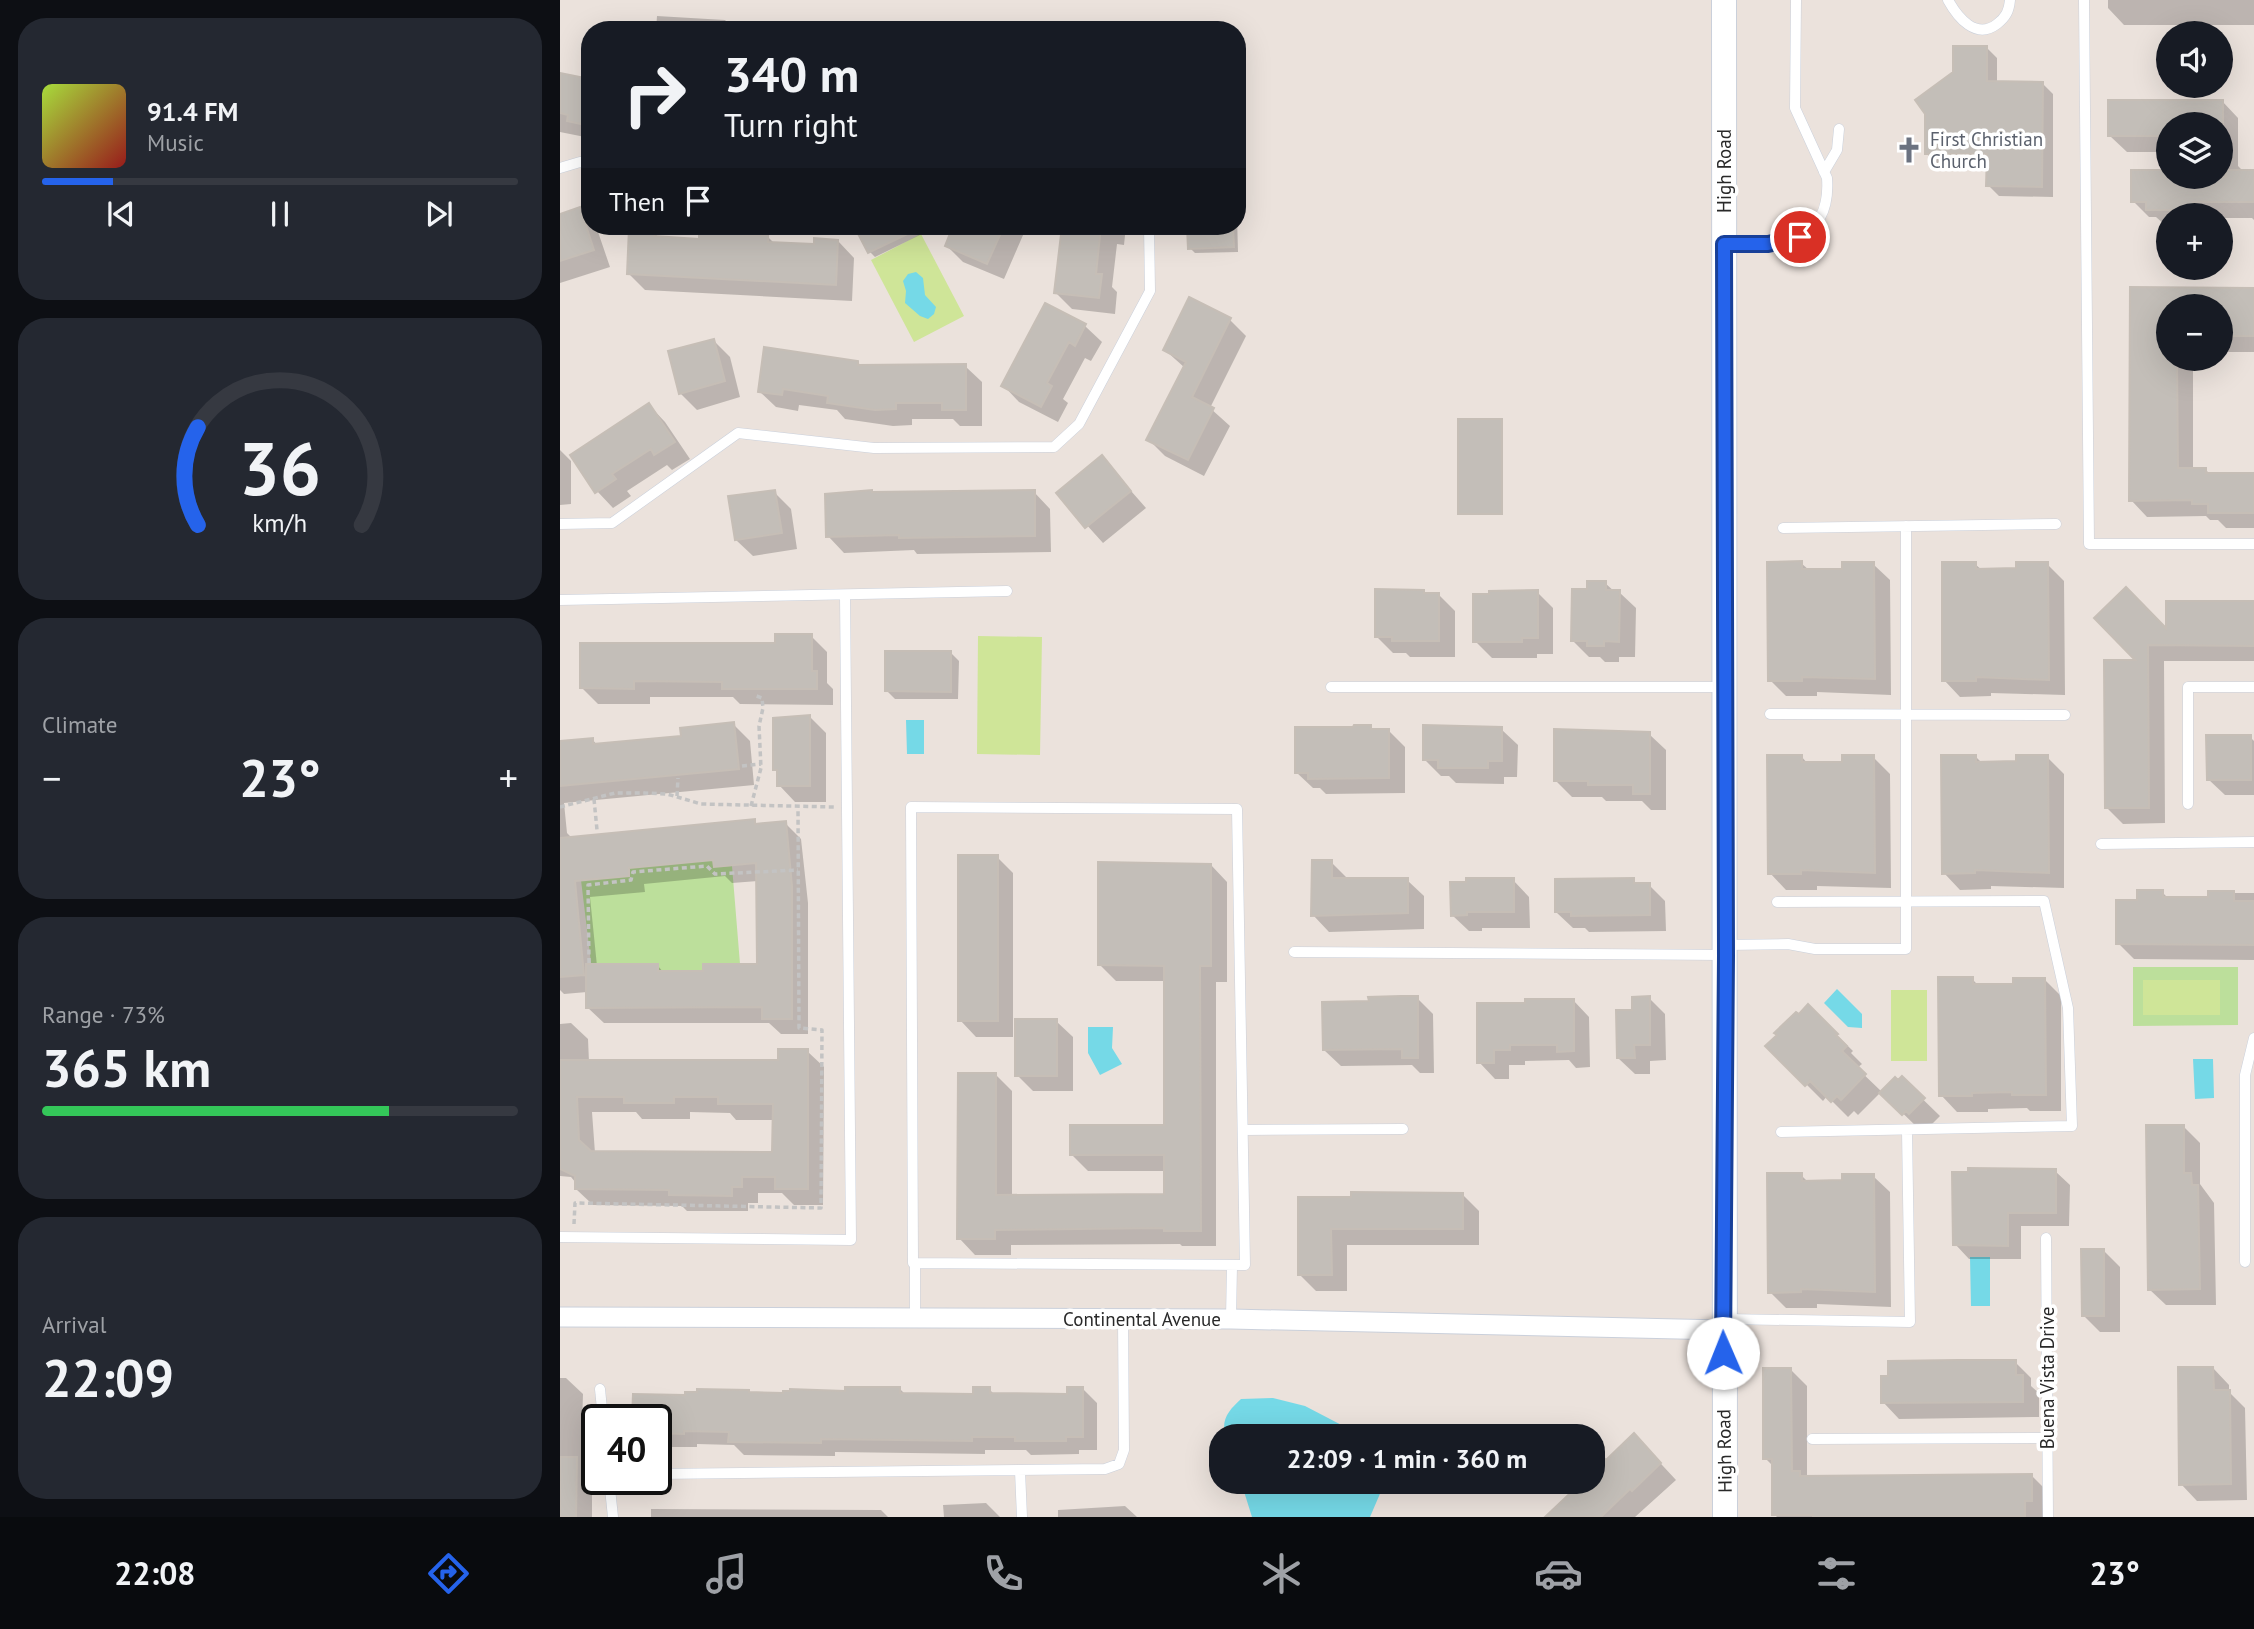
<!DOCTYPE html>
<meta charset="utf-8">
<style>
:root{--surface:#171b24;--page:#242831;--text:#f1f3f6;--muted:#9ea1a6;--line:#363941;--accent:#2563eb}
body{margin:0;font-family:"PT Sans",sans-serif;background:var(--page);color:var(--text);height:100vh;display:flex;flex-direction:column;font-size:26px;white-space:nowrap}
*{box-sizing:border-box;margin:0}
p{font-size:23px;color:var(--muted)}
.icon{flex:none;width:38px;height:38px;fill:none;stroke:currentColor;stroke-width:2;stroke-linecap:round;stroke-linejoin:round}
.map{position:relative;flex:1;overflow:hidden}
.sheet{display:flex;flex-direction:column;gap:18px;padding:18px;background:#0d0f14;width:560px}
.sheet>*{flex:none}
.hud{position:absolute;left:21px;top:21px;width:665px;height:214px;border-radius:28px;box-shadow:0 7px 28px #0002;background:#171b24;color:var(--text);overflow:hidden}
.controls{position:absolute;left:1596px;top:21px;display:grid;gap:14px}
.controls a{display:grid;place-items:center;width:77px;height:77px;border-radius:50%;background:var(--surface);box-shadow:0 7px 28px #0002;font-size:35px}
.speed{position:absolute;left:21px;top:1404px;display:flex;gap:14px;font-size:35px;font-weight:700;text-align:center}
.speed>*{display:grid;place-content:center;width:91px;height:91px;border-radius:50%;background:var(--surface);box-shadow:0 7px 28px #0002;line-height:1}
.speed .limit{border:4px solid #111;border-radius:10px;background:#fff;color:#111}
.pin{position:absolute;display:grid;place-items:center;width:60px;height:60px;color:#fff;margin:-30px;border:4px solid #fff;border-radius:50%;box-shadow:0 2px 7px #0007}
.me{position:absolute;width:77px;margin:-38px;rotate:359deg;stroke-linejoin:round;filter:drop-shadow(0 0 5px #0008)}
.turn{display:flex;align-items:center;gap:24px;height:147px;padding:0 28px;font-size:32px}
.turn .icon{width:91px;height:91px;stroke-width:2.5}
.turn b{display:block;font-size:49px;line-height:60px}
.then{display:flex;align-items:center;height:66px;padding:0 28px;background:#0003;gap:14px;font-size:26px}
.big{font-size:52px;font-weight:800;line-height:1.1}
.sheet .tile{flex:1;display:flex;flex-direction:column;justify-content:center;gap:10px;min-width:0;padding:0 24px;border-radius:28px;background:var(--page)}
.sheet .dial{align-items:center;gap:0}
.dial svg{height:182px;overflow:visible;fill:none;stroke:var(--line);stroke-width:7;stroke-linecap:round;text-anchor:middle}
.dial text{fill:var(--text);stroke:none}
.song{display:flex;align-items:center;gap:21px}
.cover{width:84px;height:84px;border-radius:10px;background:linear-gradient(135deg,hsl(80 70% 55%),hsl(0 70% 35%))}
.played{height:7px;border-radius:4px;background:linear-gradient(90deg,var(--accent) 15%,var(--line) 15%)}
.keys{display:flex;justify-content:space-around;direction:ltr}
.heat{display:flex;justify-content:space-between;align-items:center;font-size:38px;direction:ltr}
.charge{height:10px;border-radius:5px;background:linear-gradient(90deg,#34c759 73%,var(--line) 0)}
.trip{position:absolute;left:649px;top:1424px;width:396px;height:70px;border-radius:28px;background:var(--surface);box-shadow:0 7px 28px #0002;font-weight:800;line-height:70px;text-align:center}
.tabs{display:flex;height:112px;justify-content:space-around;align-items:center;background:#090b0e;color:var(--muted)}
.tabs .icon{width:49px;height:49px}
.tabs .selected{color:var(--accent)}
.tabs b{font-size:32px;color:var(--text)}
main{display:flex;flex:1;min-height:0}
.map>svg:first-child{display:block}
</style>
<main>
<section class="sheet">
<div class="tile">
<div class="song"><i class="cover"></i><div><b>91.4 FM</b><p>Music</p></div></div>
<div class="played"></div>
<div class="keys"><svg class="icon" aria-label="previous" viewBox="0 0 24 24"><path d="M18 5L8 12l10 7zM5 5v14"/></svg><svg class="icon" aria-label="pause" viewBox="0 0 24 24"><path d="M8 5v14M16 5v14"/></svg><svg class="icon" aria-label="next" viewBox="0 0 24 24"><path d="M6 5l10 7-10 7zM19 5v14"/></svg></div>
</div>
<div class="tile dial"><svg viewBox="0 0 100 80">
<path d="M14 69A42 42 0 1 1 86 69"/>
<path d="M14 69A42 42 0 0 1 14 26" stroke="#2563eb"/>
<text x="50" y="56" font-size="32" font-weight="700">36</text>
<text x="50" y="72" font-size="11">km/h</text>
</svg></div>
<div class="tile"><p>Climate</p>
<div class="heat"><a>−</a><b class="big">23°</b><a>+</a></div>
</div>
<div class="tile"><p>Range · 73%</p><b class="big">365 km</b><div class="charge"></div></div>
<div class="tile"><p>Arrival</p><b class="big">22:09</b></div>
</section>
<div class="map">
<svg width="1694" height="1517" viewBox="0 0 1694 1517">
<rect width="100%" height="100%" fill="#ebe2dc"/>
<!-- green -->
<path fill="#bcdf9b" d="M153 860 154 867 172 866 180 964H143V971H98V964L32 971 21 880 69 876V868Z
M1573 967H1678V1025L1573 1026Z"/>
<!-- pitch -->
<path fill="#cfe598" d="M361 234 404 316 354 342 311 260Z
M418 636 482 637 480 755 417 754Z
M1583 980H1660V1015H1583Z
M1331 990H1367V1061H1331Z"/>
<!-- water -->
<path fill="#75d9e7" d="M356 272 363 278 365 295 376 307 374 314 368 319 360 316 345 303 346 291 343 281 348 274Z
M346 720H364V754H347Z
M1277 989 1302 1014V1028L1288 1027 1264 1003Z
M528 1027H553L552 1048 562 1064 540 1075 528 1053Z
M1633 1059H1653L1654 1098 1635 1099Z
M1410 1257H1430V1306H1411Z
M713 1398 745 1406 793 1431 799 1437H666C660 1420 669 1410 681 1399Z
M681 1482H825L810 1517H692Z"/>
<!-- shadow -->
<path fill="#0003" fill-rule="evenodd" d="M1548 0H1694V25H1564L1548 8Z
M97 16 165 20 170 25V30H96Z
M412 26 416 30H403Z
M1426 47 1437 58V83H1482L1493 94V197L1439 196 1428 185V164H1377L1366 153Z
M0 75 30 81V138L0 132Z
M1662 101 1678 118V166L1684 172H1694V220L1692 218H1661V215H1608V225H1605L1596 217H1589L1573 201V171L1608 172V177H1661V124H1608V152H1567L1550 136Z
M20 209 30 219V226H36L50 267 0 283V216Z
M677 216 678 252 635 253 630 248 629 226H677Z
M296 226H358L362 234 315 257 310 252Z
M403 226H467L444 279 403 262 387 246Z
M503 226H566L564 245 557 244 552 287 557 292 555 314 512 309 495 292Z
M93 231 100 239 141 240 208 237 215 244 255 246 278 241 294 258 292 301 85 290 69 274Z
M1571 289 1694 290V352H1661V306H1608V359H1633V469H1645L1650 474 1694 475V528H1666L1658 520H1650L1646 516 1587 517 1571 500Z
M486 305 525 326 542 342 531 361 525 358 503 399 508 403 498 422 459 402 443 385Z
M670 320 686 336 650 408 670 426 644 476 605 456 588 439 625 368 605 350Z
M154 341 170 357 180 397 137 410 121 394 110 352Z
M297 362 302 366H405L422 382V426H400L393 419H352V425L333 426 285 419 277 410 239 405 238 411 216 407 199 391Z
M89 405 105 422 130 459 112 470 107 465 67 491 71 496 53 508 37 491Z
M941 420 943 423V515H901L899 513Z
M0 450 11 461V504L0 505Z
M542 458 586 508 543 543 498 493Z
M214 492 231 509 237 549 193 556 176 540Z
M474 492 490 509 491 552 357 554 354 550 284 553 268 536 313 494Z
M1241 563 1249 570H1284L1313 564 1330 580 1331 695 1257 692V696H1226L1210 680Z
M1415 564 1423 571 1458 570 1487 564 1504 581 1505 695 1431 693V696L1400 697 1384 680Z
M1045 583 1055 592H1059L1076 608 1075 657H1059V662H1045L1040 657H1029L1013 641 1029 591Z
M863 591 866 595H879L895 611V657H850L846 653H833L817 637Z
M977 592 993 608V654H977V658H932L915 641Z
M1694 602V661H1604L1605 823 1563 824 1546 807 1580 662 1537 618 1608 632Z
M251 636 267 652V683L273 689V705L180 704 173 697H90V704H38L22 688Z
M391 653 399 661 398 699H335L327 691Z
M250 717 266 733V802H235L219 785V773L215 769Z
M173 724 190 741 194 785 4 803 7 833 12 838 194 821 198 825 225 823 241 839 248 903V1034H221L209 1023H44L27 1007V992L4 994 0 990V743L32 739 38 746 123 737ZM165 876 172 883 198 881 199 965 144 973H104L98 966H37L30 897 85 892 84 884Z
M810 727 814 731H829L845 747V793L766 794 760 788H753L736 772Z
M941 729 958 745 957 777H944V784L896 783 889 776H881L865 760Z
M1089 734 1106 750V810H1091L1082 801H1046L1042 797H1012L996 781Z
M1690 737 1694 741V795H1665L1648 779Z
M1241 756 1248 764H1284L1313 757 1330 774 1331 888 1257 886V890H1226L1210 873Z
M1415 756 1423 764 1458 763 1487 757 1504 774V888L1431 886V889L1400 890 1384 873Z
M437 857 453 873V1037H416L400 1020Z
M771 862 787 878 847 880 864 896V929L769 932 753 915Z
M651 865 667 882V982H656V1246H622L620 1244 451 1245V1255H415L399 1238 436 1075 452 1091V1197L606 1196V1171H528L512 1155 606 1127V981H556L539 964Z
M953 880 969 897 970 928H922V931H909L892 915Z
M1073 880 1078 885H1089L1105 901 1106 931 1029 932 1025 928H1013L996 912Z
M1602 892 1609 899H1650V893H1694V960L1574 959 1558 943 1579 902Z
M1412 979 1419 986H1455L1484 979 1501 996V1111H1470L1467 1108 1428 1109V1112H1397L1381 1095Z
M857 998 873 1014 874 1073H860L852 1065 781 1066 764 1050 811 1003Z
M1089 998 1105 1014 1106 1060 1090 1061V1074H1075L1058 1058 1074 1011Z
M1013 1000 1029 1017 1030 1067 1016 1068 1009 1060 965 1061V1065H949V1079H935L919 1062 967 1004Z
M1248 1007 1293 1051 1291 1053 1302 1064 1297 1068 1322 1092 1342 1079 1380 1116 1367 1129 1360 1130 1321 1092 1298 1115 1294 1111 1288 1117 1267 1096 1263 1101 1208 1046Z
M496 1021 513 1037V1091H473L457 1075Z
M11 1023 28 1039 29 1062H220L247 1051 264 1067 263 1205H234L222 1193H198V1203H188V1211H127L122 1206 33 1205 16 1189V1183L11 1177 0 1176V1024ZM32 1112H76L82 1119H130V1112L170 1113 176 1120H214V1154L35 1153Z
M1623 1126 1640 1143V1184L1654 1203 1656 1305H1606L1589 1289Z
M1495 1171 1510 1185 1509 1226H1461V1259H1409L1395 1244Z
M1241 1175 1249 1183 1284 1182 1313 1176 1330 1192 1331 1307 1257 1304V1308H1226L1210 1292Z
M902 1194 919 1211V1245H787V1291H756L740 1275V1199Z
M1543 1250 1560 1267V1332H1540L1523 1315Z
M1455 1362 1471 1378V1386L1479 1393V1417L1339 1419 1323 1402Z
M1653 1368 1669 1385V1392L1685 1408 1687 1500 1637 1501 1621 1484Z
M1231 1370 1247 1386V1477L1472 1476 1488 1492V1517H1217L1214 1514V1467L1205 1458Z
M0 1378H6L23 1394 22 1424 27 1429 26 1469 32 1476V1517H0Z
M339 1388 346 1395 415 1396 429 1389 435 1395 508 1396 523 1389 537 1403V1450H519V1454L471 1455 466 1450H425V1454L275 1452V1456L184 1455 174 1445 137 1444V1447H108L107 1455H96V1419H74V1396L286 1393Z
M1090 1452 1116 1480 1075 1517H989L1019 1487 1017 1486 1021 1482H1032Z
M426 1503 440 1517H384L383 1505Z
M565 1506 577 1517H498V1510Z
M91 1509 321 1510 328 1517H91Z"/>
<!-- building -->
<path fill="#c3beb8" stroke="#c6beb6" stroke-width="2" fill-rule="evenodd" d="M1393 46H1427V81L1483 82 1482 187 1426 186 1427 154H1365V114L1355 100 1393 72Z
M0 73 30 79V126L7 121 8 115 0 113Z
M1548 100H1663V124H1608V136H1548Z
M1571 170H1608V177H1666V170H1694V202H1633V210H1586V202H1571Z
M20 207 34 250 0 261V214Z
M294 226H364L308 253Z
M393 226H444L427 264 385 246Z
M502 226H541L536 274H542L539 298 494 293Z
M627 226H673L674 247 628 249Z
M69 228 94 230V236L139 239V233L208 235V242L254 244V238L278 240 276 285 67 274Z
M1570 287 1694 288V336H1661V306H1608V359H1617L1618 468H1646V473H1694V513H1648V504H1632V500L1569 501Z
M629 297 671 318 632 397 654 408 628 460 586 440 626 362 603 350Z
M485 303 526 324 515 346 509 342 487 383 492 386 481 407 441 386Z
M154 339 165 381 119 394 108 351Z
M204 347 298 361V365L406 364V410H382V403H336V409L315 410 267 403 268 396 223 389 222 395 198 392Z
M89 403 115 442 94 455 91 449 52 474 56 479 35 493 10 455Z
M898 419H942V514H898Z
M542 455 571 491 525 528 496 493Z
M215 490 222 533 175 540 168 496Z
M312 490V492L475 490V536L339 538V535L266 537 265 494Z
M1242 561V569H1282V562H1314L1315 679 1242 677V681H1208L1207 562Z
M1382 562H1416V569L1456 568V562H1488L1489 680 1416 677V681H1382Z
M1027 581H1046V590H1060L1059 642 1044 641V646H1027V641H1011L1012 589H1027Z
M1566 587 1606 628V601H1694V646L1588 645 1589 808H1545L1544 660H1575L1534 618Z
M815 589 864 590V593H879V641H832V637H815Z
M978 590V638H962V642H913V594H929V591Z
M215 634H252V671H257V689H162V682L74 681V689L20 688V643H215Z
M325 651H391V692L325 691Z
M250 715V786H217V770H213V718Z
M174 722 179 769 0 786V741L33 738V744L121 736 120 728Z
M794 725H811V729H829V778L748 779V773H735V727H793Z
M863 725 942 727V761H928V768H878V760H863Z
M994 729 1090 732V794H1073V785H1028V781H994Z
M1646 735H1691V780H1647Z
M1207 755H1242V762H1282V755H1314L1315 873 1241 870V874H1208Z
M1381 755H1416V762L1456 761V755H1488L1489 873 1415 870V873L1382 874Z
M195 819V824L226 821 232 886V1019H202V1007L26 1008V964H98V971H143V964H197L196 863 154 867 153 860 69 868V876L15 881 24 975 0 977V838Z
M398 855H438V1021H398Z
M752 860H772V878H848V913L751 916Z
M538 862 651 864V966H640L641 1231H604V1228L435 1230V1239H397L398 1073H436V1195L604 1194V1155H510V1125H604V966L538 965Z
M906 878H954V912H907V915L891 916 890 882H906Z
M1074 878V883H1090V915L1011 916V912H995V879Z
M1577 890H1603V897H1648V891H1674V901H1694V945L1556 944V900H1577Z
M1378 977H1413V984H1453V978H1485L1486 1095H1452V1092L1412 1093V1096H1379Z
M841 996H858V1058H842V1049L763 1050 762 1002 809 1001 808 997Z
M1090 996V1045H1074L1075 1058H1057L1056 1010H1072V997Z
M965 999H1014V1051L997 1052V1045H950V1050H934V1063H917V1003H965Z
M1248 1004 1278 1034 1276 1035 1287 1046 1282 1051 1306 1074 1281 1100 1277 1096 1271 1102 1250 1081 1245 1086 1205 1046 1217 1035 1214 1033 1236 1012 1239 1014Z
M455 1019H497V1076H455Z
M218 1049H248V1189H215V1177H182V1187H172V1196L109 1195V1190L15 1189V1176L0 1169V1060H218ZM17 1097H64V1103H114V1097H158V1104H213L212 1152 31 1151 19 1140Z
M1342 1076 1365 1098 1349 1114 1346 1111 1342 1115 1319 1093 1335 1077 1338 1080Z
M1586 1125H1624V1173H1631L1632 1185H1638L1640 1289 1588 1290Z
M1408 1168 1496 1169V1213H1448V1246L1393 1245 1392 1172H1408Z
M1207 1173H1242V1181L1282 1180V1174H1314L1315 1292 1241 1289V1292L1208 1293Z
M791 1192 903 1193V1229H771L772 1275H738V1197H791Z
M1521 1249H1544V1316H1522Z
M1397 1360H1456V1375H1463V1402L1321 1403V1376H1328V1361Z
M1618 1367H1653L1654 1390H1670L1671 1484 1619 1485Z
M1203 1368H1231L1232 1471H1240V1476L1472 1474V1501H1465V1516L1253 1517V1515H1212V1459H1203Z
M285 1387H340V1393L413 1394V1387H430V1393L507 1394V1387H523V1437H506V1441H455V1437H412V1441L261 1439V1443L168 1442 169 1432 124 1431V1434L96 1433V1419H72L73 1394 125 1395V1392H137V1389L189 1390V1392L223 1393V1391H230V1389L285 1391Z
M1074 1433 1101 1463 1072 1491 1070 1489 1041 1517H985L1022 1482H1032V1469L1044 1458 1046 1460Z
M0 1457H17L16 1517H0Z"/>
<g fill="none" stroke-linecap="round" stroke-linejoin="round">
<!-- service casing -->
<g stroke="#cad0db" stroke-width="11">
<path id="service" d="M1388 0C1398 18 1416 40 1437 24 1446 17 1449 11 1450 0
M1524 0 1529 544H1694
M0 168 20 162 30 164
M1264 172 1277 150 1279 129
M1165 244C1215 244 1272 247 1267 178L1235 108 1236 0
M0 524 52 523 178 433 314 448 494 447 519 424 590 291 589 226
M1223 528 1496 524
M0 600 447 591
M771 687H1162
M1210 714 1505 715
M1628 804V687H1694
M351 807 677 809 685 1265 353 1263Z
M1541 844 1694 842
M1217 902 1484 901 1508 1008 1512 1126 1221 1132
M1166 945 1228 944 1255 949H1346V526
M734 952 1164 955
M683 1130 843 1129
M0 1237 291 1240 285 595
M1486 1238 1488 1517
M1685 1262V1075L1694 1038
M355 1263V1318
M671 1319 672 1265
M1165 1319 1350 1322 1347 1130
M40 1389 43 1419
M1252 1439 1487 1438
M460 1471 462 1517
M96 1474 545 1469 559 1464 564 1450 563 1319
M49 1479 53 1517"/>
</g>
<!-- minor casing -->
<g stroke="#cad0db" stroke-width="21">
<path id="minor" d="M0 1317 671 1319 1163 1330"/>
</g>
<!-- tertiary casing -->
<g stroke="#cad0db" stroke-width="26">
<path id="tertiary" d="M1164 0 1165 1517"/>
</g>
<!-- path -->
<path stroke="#c3c3c3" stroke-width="3.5" stroke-dasharray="5 3.5" stroke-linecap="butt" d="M182 766 201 764
M117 796 118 778
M34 799 37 830
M191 806 201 768 199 726 203 708 202 698 194 695
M0 807 55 793H85L107 794 141 804 274 807
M29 963 28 885 71 880 73 872 147 866 155 874 238 870
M14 1224 15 1203 261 1208 262 1030 239 1028 238 808"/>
<!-- service -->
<use href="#service" stroke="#fff" stroke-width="10"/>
<!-- minor -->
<use href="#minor" stroke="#fff" stroke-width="19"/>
<!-- tertiary -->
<use href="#tertiary" stroke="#fff" stroke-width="24"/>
</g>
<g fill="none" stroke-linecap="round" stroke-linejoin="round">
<!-- route casing -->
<g stroke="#184099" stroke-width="18">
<path id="route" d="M1163 1353 1166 955 1164 244H1208L1240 237"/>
</g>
<!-- route -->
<use href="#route" stroke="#2563eb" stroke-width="12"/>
</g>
<!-- icons -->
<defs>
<g id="church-bare" transform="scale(2.1)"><path d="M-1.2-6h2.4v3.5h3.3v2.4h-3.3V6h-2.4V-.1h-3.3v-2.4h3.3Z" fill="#6b7280" stroke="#fff" stroke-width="2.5" paint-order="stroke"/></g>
</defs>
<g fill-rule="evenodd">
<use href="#church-bare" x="1349" y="150"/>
</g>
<g text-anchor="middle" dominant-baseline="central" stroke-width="7" stroke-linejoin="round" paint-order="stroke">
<!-- worship labels -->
<g font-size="19" fill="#5b616d" stroke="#fff" text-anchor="start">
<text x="1370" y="139">First Christian<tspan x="1370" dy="22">Church</tspan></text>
</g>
<!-- street labels -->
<g font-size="19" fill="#292929" stroke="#fff">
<text transform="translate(1164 171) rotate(-90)">High Road</text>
<text x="582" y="1319">Continental Avenue</text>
<text transform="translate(1487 1378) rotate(-90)">Buena Vista Drive</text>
<text transform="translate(1164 1451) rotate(-91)">High Road</text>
</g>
</g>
</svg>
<div class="controls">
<a><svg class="icon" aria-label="sound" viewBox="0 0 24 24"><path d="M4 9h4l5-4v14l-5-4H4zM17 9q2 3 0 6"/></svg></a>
<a><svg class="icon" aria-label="layers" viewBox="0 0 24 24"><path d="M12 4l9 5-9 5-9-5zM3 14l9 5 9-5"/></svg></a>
<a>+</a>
<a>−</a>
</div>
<div class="speed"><div class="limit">40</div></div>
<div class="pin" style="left:1240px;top:237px;background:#d93025"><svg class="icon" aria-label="arrive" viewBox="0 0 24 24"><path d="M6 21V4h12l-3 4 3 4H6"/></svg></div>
<svg class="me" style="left:1163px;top:1353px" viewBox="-20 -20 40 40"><circle r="19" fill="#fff"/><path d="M0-13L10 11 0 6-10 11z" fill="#2563eb"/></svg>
<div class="trip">22:09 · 1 min · 360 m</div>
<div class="hud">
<div class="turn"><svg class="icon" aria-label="right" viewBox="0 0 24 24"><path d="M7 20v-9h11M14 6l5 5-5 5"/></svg><div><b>340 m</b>Turn right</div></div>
<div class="then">Then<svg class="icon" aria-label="arrive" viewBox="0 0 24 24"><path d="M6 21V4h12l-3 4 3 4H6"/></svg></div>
</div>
</div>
</main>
<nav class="tabs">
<b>22:08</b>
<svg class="icon selected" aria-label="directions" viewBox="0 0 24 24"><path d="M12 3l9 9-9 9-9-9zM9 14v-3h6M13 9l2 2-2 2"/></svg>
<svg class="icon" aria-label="music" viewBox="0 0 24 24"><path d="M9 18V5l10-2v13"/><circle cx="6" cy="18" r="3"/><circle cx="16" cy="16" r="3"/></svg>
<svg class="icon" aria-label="phone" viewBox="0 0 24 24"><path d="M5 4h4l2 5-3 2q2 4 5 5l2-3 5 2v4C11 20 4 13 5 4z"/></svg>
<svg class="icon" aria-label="climate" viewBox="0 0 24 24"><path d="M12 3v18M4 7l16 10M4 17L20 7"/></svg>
<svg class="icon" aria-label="car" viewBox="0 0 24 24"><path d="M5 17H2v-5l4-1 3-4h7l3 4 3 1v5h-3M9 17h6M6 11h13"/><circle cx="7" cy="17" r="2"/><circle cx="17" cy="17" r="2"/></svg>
<svg class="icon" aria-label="filters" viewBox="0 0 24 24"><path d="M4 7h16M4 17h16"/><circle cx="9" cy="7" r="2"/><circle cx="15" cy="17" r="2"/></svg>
<b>23°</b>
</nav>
